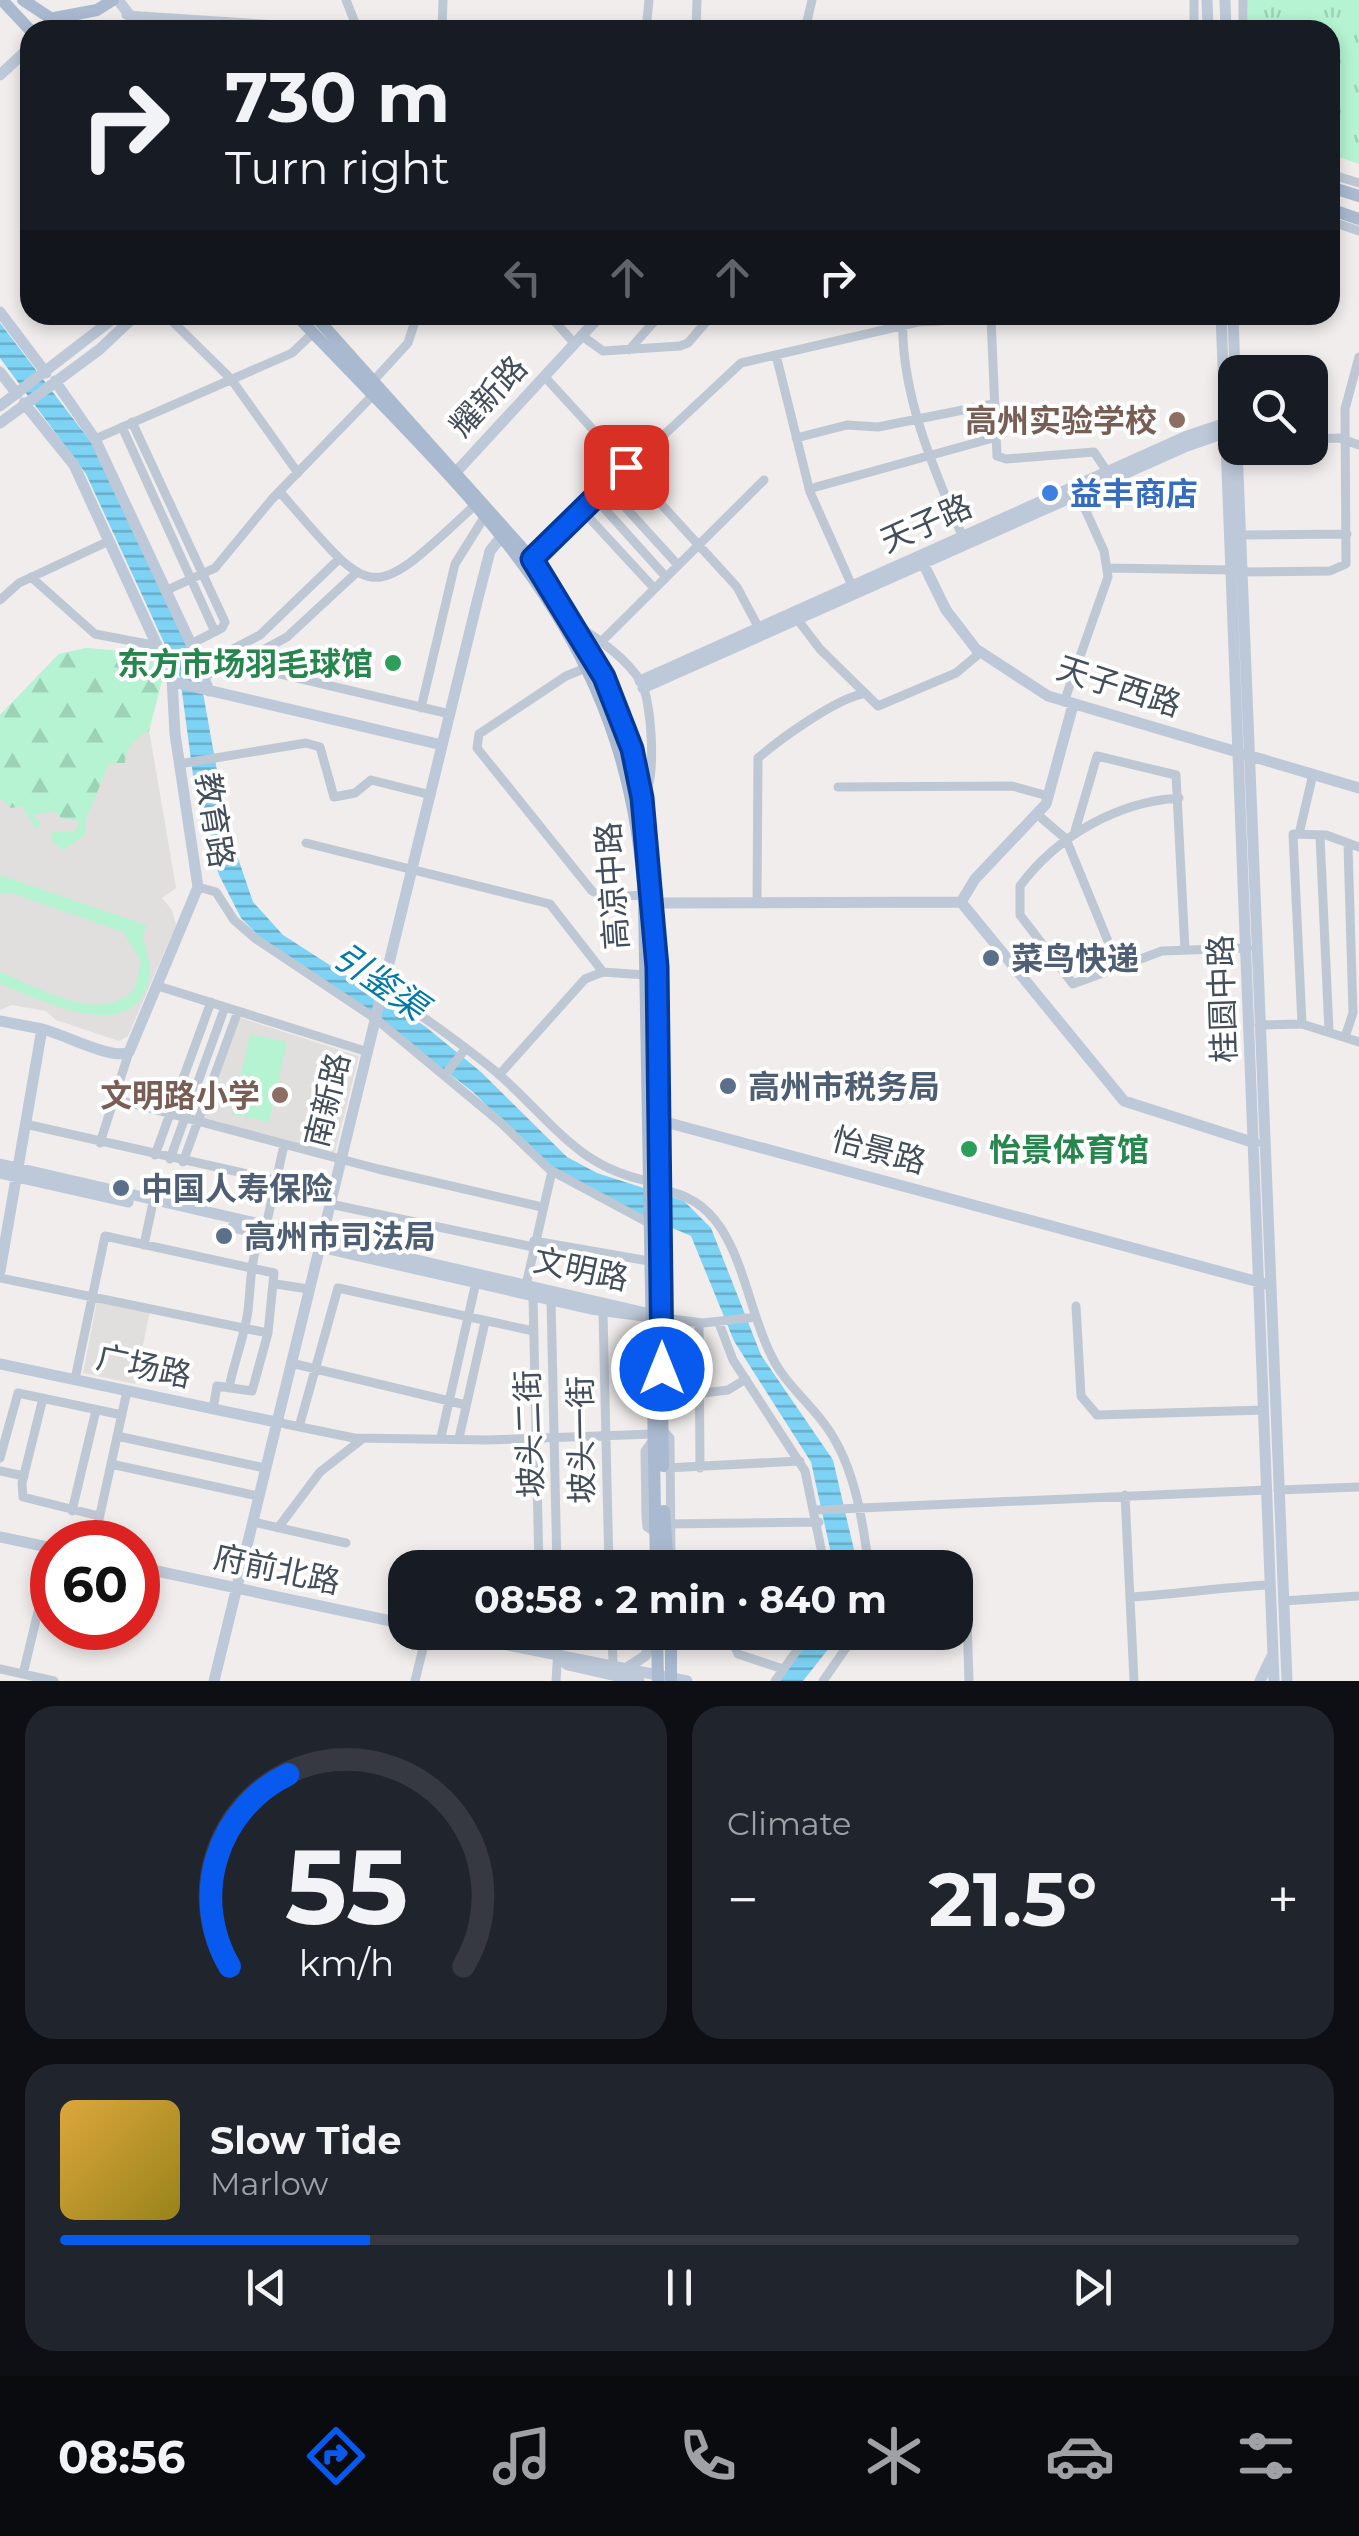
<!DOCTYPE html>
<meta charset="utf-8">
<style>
:root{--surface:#171b24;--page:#20242c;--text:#f1f3f6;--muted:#9ea1a6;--line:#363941;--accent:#085aee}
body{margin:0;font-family:Montserrat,"Noto Sans SC",sans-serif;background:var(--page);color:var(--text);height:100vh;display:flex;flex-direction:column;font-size:38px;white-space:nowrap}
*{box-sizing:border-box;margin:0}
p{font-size:32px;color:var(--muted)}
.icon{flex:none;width:55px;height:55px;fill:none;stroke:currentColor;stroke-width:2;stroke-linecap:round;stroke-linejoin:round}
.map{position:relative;height:1681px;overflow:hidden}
.panel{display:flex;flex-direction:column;gap:25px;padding:25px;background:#0d0f14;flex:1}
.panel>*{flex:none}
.banner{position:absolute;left:20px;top:20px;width:1320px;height:305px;border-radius:30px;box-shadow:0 5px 15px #0003;background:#171b24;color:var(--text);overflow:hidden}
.tools{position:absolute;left:1218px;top:355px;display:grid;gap:20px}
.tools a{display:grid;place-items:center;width:110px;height:110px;border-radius:20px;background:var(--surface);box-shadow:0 5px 15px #0003;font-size:50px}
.speed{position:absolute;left:30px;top:1520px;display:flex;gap:20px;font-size:50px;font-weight:700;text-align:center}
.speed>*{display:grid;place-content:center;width:130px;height:130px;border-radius:50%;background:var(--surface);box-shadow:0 5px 15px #0003;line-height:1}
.speed .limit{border:15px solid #d22;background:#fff;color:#111}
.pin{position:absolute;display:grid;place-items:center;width:85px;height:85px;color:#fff;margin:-42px;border-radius:20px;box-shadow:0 5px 15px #0006}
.me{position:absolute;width:110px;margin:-55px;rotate:0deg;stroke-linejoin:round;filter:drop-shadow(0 0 8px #0008)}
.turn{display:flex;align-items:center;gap:35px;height:210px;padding:0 40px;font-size:45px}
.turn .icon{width:130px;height:130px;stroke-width:2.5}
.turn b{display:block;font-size:70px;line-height:85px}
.lanes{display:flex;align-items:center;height:95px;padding:0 40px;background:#0003;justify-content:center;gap:50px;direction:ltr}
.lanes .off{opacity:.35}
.big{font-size:75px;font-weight:700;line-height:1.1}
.panel .widget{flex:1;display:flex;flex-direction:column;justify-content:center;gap:15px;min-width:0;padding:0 35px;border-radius:30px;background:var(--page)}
.panel .dial{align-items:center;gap:0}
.dial svg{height:260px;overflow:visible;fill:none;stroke:var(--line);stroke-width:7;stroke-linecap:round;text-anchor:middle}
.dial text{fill:var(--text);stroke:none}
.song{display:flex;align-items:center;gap:30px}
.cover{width:120px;height:120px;border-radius:15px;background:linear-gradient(135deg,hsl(40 70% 55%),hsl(50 70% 35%))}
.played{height:10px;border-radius:5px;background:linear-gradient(90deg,var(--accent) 25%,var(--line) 25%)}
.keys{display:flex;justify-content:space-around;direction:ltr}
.heat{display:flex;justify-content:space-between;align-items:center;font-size:55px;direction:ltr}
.panel .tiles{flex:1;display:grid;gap:25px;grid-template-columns:1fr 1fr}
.widget:last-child{grid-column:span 2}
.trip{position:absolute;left:388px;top:1550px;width:585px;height:100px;border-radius:30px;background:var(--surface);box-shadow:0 5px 15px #0003;font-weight:700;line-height:100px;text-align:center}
.tabs{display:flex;height:160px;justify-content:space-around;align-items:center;background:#090b0e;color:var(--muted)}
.tabs .icon{width:70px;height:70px}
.tabs .current{color:var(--accent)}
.tabs b{font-size:45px;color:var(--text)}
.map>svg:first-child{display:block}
</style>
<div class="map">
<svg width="1359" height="1681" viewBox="0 0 1359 1681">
<defs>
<pattern id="grass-tufts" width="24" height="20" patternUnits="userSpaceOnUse" patternTransform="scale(2.5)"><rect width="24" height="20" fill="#b5f3d2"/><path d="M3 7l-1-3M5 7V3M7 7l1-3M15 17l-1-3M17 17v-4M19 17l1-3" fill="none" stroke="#9dd2b7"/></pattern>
<pattern id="forest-firs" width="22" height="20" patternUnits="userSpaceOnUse" patternTransform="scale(2.5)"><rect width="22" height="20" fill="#b5f3d2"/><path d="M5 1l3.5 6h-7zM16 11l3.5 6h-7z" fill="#9dd2b7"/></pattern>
<pattern id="water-rules" width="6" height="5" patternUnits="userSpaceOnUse" patternTransform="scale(2.5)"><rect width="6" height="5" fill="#7ed2f4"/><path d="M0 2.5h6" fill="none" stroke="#69adc9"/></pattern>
</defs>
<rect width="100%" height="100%" fill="#f0edec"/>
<!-- education -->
<path fill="#e1dede" d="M86 648 144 653 151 657 162 681 148 724 176 888 162 898 172 910 176 925 128 1036 119 1041 56 1020 46 1011 12 1005 0 1010V715L59 654Z
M238 1017 359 1056 334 1156 201 1121Z
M97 1301 150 1311 135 1384 83 1373Z"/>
<!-- grass -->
<path fill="url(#grass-tufts)" d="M1247 0H1359V164L1330 154V30H1248Z"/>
<!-- forest -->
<path fill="url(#forest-firs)" d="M86 648 144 653 151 657 162 681 149 731C136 736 125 749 125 763H109L85 822V835L63 850 53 842 51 832H74L80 821 61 818 55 811 33 815 42 825 35 828 22 806 11 808 0 798V715L59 654Z"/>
<!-- pitch -->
<path fill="#b5f3d2" d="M0 875 146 925C139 945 153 958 149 978 136 1049 39 999 0 984V972C40 987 99 1026 135 989L141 961 123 932 14 894H0Z
M250 1034 287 1042 269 1122 232 1114Z"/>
<!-- water -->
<path fill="url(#water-rules)" d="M0 323 94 446 184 637 201 682 227 826 253 902 283 935 426 1027 481 1072 567 1157 597 1173 684 1201 711 1228 761 1355 833 1460 858 1567H834L811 1462 734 1341 691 1236 626 1208 545 1162 473 1092 363 1007 261 938 241 918 219 875 195 790 180 677 86 474 0 358Z
M813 1633H841L803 1681H778Z"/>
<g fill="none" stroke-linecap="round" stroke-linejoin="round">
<!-- street -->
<path stroke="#bec8d4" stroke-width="9" d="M346 0 358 30
M1243 0V30
M126 15 353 30
M442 30 443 0
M646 30 649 0
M696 30 697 0
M805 30 812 0
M1194 30V0
M1330 174 1359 183
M1330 221 1359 231
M166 315 231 379 298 473
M549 315 575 344
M903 315C899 392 935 473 965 542
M991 318 997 456 1006 459 1094 452 1108 473
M582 336 603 351 680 346 688 343 712 315
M629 350 660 315
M776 355 810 492 853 588
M544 376 737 587 762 634
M374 380 408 343 417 315
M132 422 225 622 222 628 191 644
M122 427 215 632
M796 438 847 425 878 427 993 404
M95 439 292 353 313 333
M1310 439 1339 438 1359 445
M606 486 677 564
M809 489 993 438
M280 492C375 602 368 605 475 505
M594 497 666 577
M581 509 654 588
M1241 535 1347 534
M531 559 741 363 918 322 1049 315
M1107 568 1232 570
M1241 572 1330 571 1346 564 1345 409 1359 357
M31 577 95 634 158 646
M165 591 215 568 272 499 373 395
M0 600 19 583 109 541
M794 615 820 649 878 706 956 673 980 653
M575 625C597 637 628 660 641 682 652 701 657 782 643 798
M601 642 764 480
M237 664 287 637 355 574
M200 666 260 635 339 559
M588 667 566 676 479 734 477 748 592 891 608 897 644 895
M204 676 237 664 450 714
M1064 702 1108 577 1104 551 1076 489
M421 708 455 564 485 516
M179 764 306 743 320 747 334 797 355 793 371 780 431 795
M838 787 1012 786 1048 796
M1179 798C1117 802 1057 836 1020 886V915L1073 984 1162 951 1248 948
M1038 815 1066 839 1119 968
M1075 831 1097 756 1176 775 1185 950
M1299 834 1313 774
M1320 836 1329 1031
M306 843 550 904 603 972 645 975
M198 887 216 892 234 920 256 939 376 1019 500 1122 550 1170 649 1223
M757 903 758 758C780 739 837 698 863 694
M158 986 368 1052
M384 989C421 1016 460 1042 495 1071 549 1117 574 1166 648 1181
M1302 1024 1293 834 1326 835 1359 847
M1259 1025 1302 1024 1359 1042
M1345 1037 1353 1013 1348 845
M445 1075 466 1048
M499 1075 585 979 603 972
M115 1099 378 1169 542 1207
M25 1124 332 1193
M100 1143 129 1052
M155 1155 211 1002
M170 1159 225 1007
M183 1162 238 1011
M660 1190C741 1199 741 1298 772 1357 785 1384 811 1404 828 1429 855 1468 863 1522 869 1568
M330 1204 533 1247
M266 1226 284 1145
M534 1241 649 1261
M144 1245 152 1207
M0 1278 268 1333
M276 1284 308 1289
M526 1285 552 1171
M533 1295 539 1568
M551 1299 557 1568
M1076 1306 1081 1396 1097 1415 1264 1410
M603 1312 609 1568
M663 1318 703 1323 756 1317
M699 1323 700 1468
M719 1323 733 1360 805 1471 825 1568
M291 1363 466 1405
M75 1379 105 1236 274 1273 268 1333 252 1391 217 1386 213 1409
M229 1388C234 1362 244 1338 248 1311 251 1284 250 1260 261 1233
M43 1398 22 1483 23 1497 99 1516
M663 1398 728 1390 746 1379
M276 1422 354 1438 488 1440 653 1434
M299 1427 338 1288 533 1331
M662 1429 670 1438 671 1565
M117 1436 265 1468
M441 1437 476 1282
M459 1438 485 1322
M652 1441 645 1451 646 1516 647 1527 656 1533
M0 1458 18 1393 122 1415
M111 1464 258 1496
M666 1468 800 1461
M0 1471 24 1476
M1278 1490 1359 1487
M1125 1495 1134 1681
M816 1510 1267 1490
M72 1511 96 1410
M253 1522 346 1543
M664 1524 819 1522
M278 1528 320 1472 361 1440
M94 1542 127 1391
M955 1588H966L969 1681
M1130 1597C1178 1594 1221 1587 1270 1585
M1283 1601 1359 1596
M612 1632 613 1664
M671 1638H731L738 1654 783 1669
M0 1669 54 1681
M23 1674 52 1554
M415 1681 427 1632
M556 1681 559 1632
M775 1681 810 1632
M823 1681 857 1632"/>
<!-- secondary -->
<path stroke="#bdc8d8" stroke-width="11" d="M118 0 141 30
M1207 0 1208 30
M1225 0 1226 30
M1226 29 1243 28
M0 75 30 47
M0 312 46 373
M1221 315 1274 1681
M1233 315 1235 373
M0 372 17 394
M55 381 95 439 191 644 209 691
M0 406 118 315
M0 423 100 349 136 315
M1237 448 1287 1681
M457 471 601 315
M921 559 946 610 976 649 1048 696 1359 788
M640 681 1187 436 1226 423 1235 425
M173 682 442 745
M643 688 1187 446 1230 431
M961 902 1124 1101 1255 1143
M961 902 975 879 1046 804 1073 705
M654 903 961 902
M0 1021 42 1029
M658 1120 1266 1284
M0 1164 659 1316
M0 1173 128 1202
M233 1227 591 1309 659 1318
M0 1271 42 1029C64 1034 113 1061 129 1052L198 887 175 734 172 678 74 465 24 403
M0 1364 276 1422
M0 1537 52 1548
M138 1567 405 1624
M443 1632 687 1681
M560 1658 568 1665 639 1681
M628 1667 645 1656 657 1635
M214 1681 477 602 490 551 502 536
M1260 1681 1272 1656"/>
<!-- primary -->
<path stroke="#a9b9cf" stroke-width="12" d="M2 0 30 30
M23 0 58 23 115 30
M49 19 97 10 113 0
M1330 187 1359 196
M1330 209 1359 219
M296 315C472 501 630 627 644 902L656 1568
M314 315 532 559
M585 644C669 790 656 962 658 1125 659 1239 662 1353 663 1466
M664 1511 668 1568
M657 1632 658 1681
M671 1632V1681"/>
</g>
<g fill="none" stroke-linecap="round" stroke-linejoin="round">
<!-- route casing -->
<g stroke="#053a9b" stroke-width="25">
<path id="route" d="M626 467 532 559 604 677 632 749 642 798 657 967 662 1369"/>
</g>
<!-- route -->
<use href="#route" stroke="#085aee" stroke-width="18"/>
</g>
<!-- markers -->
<g fill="#8d6e63" stroke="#fff" stroke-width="4">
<circle cx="1177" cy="420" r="10"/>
<circle cx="280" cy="1095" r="10"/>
</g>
<circle fill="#3f7fe0" stroke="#fff" stroke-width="4" cx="1050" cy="493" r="10"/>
<g fill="#2e9e5b" stroke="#fff" stroke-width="4">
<circle cx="393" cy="663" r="10"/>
<circle cx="969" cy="1149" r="10"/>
</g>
<g fill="#5c6f8a" stroke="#fff" stroke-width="4">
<circle cx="991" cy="958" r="10"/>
<circle cx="728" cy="1086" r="10"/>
<circle cx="121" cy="1188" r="10"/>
<circle cx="224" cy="1236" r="10"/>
</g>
<g text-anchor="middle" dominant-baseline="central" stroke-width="8" stroke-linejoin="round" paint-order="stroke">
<!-- street labels -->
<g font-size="32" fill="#434e5c" stroke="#fff">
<text transform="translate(488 396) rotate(-47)">耀新路</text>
<text transform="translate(926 523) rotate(-24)">天子路</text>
<text transform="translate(1119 686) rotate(18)">天子西路</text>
<text transform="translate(215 820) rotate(81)">教育路</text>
<text transform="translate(612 886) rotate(-94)">高凉中路</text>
<text transform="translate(1222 999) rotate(-92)">桂圆中路</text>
<text transform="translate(327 1100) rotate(-76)">南新路</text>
<text transform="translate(879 1150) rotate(15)">怡景路</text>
<text transform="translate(581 1269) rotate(12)">文明路</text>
<text transform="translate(144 1366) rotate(12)">广场路</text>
<text transform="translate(529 1434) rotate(-92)">坡头二街</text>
<text transform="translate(581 1440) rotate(-91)">坡头一街</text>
<text transform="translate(277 1569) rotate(12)">府前北路</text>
</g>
<!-- education labels -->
<g font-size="32" font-weight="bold" fill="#785e54" stroke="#fff" text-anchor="end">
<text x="1157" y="420">高州实验学校</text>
<text x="260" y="1095">文明路小学</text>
</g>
<!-- shop labels -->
<g font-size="32" font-weight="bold" fill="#366cbe" stroke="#fff" text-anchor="start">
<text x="1070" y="493">益丰商店</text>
</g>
<!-- leisure labels -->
<g font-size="32" font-weight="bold" fill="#27864d" stroke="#fff" text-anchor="end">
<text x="373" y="663">东方市场羽毛球馆</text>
<text x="989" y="1149" text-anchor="start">怡景体育馆</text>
</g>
<!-- service labels -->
<g font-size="32" font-weight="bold" fill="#4e5e75" stroke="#fff" text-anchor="start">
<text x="1011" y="958">菜鸟快递</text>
<text x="748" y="1086">高州市税务局</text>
<text x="141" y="1188">中国人寿保险</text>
<text x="244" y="1236">高州市司法局</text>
</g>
<!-- water labels -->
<g font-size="35" font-style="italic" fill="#017aaa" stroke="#fff">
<text transform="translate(380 981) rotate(35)">引鉴渠</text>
</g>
</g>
</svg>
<div class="tools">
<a><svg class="icon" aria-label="search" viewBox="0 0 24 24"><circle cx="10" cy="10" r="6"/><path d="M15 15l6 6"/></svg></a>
</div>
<div class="speed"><div class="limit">60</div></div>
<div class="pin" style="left:626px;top:467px;background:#d93025"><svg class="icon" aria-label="arrive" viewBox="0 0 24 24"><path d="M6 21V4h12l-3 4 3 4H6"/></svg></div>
<svg class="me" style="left:662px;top:1369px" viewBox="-20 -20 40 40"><circle r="17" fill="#085aee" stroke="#fff" stroke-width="3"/><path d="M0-11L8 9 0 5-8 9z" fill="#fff"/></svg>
<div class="trip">08:58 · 2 min · 840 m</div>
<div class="banner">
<div class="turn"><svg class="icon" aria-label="right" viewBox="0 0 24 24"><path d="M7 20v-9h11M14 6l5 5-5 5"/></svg><div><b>730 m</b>Turn right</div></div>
<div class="lanes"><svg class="icon off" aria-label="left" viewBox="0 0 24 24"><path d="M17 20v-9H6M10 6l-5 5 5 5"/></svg><svg class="icon off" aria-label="ahead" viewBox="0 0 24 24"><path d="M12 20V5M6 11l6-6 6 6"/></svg><svg class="icon off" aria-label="ahead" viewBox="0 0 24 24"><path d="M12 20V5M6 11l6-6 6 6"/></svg><svg class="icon" aria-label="right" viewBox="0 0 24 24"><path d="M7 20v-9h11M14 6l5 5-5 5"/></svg></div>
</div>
</div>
<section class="panel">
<div class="tiles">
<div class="widget dial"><svg viewBox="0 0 100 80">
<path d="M14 69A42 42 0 1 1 86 69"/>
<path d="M14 69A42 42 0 0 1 32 10" stroke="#085aee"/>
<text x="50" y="56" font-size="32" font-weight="700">55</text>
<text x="50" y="72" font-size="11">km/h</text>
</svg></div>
<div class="widget"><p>Climate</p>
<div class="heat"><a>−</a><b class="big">21.5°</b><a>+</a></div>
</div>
<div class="widget">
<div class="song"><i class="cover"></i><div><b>Slow Tide</b><p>Marlow</p></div></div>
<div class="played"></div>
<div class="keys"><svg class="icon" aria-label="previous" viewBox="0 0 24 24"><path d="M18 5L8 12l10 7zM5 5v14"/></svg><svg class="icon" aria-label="pause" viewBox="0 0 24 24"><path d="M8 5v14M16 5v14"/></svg><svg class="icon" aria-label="next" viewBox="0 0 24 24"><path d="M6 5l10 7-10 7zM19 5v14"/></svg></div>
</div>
</div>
</section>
<nav class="tabs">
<b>08:56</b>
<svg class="icon current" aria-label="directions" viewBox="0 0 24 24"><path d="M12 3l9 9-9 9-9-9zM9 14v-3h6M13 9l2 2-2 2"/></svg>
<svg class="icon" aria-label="music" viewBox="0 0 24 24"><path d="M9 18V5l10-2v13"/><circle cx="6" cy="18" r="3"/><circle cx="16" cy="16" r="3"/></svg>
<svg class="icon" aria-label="phone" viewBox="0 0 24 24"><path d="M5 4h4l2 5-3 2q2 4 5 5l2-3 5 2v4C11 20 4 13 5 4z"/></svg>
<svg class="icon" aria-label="climate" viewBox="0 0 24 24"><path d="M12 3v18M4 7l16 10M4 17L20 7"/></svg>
<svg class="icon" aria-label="car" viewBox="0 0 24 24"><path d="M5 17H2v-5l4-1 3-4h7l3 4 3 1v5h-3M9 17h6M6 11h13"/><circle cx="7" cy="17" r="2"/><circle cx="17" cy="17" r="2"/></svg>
<svg class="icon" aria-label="filters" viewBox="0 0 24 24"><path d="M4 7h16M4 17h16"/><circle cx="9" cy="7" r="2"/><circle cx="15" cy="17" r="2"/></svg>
</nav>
